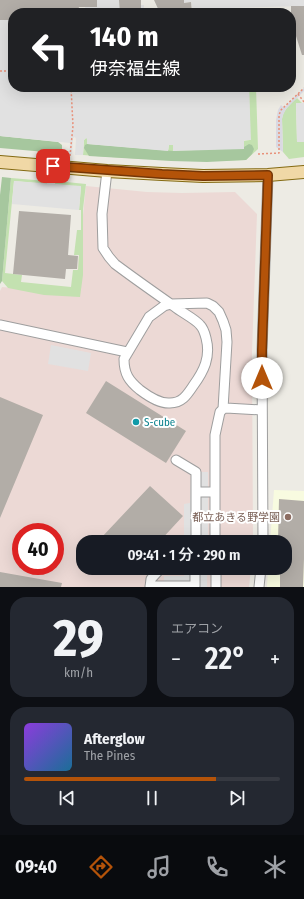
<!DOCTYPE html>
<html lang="ja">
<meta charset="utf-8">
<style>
:root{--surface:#171b24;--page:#242831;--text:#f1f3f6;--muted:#9ea1a6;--line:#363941;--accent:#b45309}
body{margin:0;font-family:"Fira Sans Condensed","Noto Sans JP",sans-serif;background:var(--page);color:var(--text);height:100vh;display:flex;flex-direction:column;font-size:15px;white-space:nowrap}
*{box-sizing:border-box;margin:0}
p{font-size:13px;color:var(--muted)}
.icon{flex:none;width:22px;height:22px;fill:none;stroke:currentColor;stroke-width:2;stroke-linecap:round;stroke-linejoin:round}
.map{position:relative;height:587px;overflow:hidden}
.details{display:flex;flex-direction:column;gap:10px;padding:10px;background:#0d0f14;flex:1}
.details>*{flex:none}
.banner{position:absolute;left:8px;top:8px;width:288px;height:84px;border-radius:16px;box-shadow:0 4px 16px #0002;background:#202124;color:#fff;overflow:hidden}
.speed{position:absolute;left:12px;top:523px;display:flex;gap:8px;font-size:20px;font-weight:700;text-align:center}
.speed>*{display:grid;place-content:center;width:52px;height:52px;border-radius:50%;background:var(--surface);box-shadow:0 4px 16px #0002;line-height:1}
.speed .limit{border:6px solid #d22;background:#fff;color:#111}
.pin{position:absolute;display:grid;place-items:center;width:34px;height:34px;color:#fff;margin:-17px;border-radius:8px;box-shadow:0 2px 6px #0006}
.me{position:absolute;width:44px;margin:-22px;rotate:0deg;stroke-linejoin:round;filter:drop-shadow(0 0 3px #0008)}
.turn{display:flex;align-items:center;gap:14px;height:84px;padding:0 16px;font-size:18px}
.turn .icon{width:52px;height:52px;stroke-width:2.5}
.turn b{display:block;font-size:28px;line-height:34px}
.big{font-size:30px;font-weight:600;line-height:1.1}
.details .widget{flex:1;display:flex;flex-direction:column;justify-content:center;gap:6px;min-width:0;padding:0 14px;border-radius:16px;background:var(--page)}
.details .dial{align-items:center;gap:0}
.dial b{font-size:52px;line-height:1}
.song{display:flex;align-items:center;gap:12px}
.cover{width:48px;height:48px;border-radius:6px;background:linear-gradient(135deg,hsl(270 70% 55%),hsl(200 70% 35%))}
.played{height:4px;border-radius:2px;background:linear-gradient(90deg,var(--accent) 75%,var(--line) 75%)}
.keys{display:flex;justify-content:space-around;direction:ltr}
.heat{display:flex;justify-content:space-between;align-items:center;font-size:22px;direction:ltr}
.details .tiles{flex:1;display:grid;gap:10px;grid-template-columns:1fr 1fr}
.widget:last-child{grid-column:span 2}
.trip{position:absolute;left:76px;top:535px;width:216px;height:40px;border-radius:16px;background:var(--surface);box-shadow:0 4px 16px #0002;font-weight:600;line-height:40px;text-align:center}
.tab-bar{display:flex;height:64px;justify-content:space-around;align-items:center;background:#090b0e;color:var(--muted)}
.tab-bar .icon{width:28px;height:28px}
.tab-bar .active{color:var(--accent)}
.tab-bar b{font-size:18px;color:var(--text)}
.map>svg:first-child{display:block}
</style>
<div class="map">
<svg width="304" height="587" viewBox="0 0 304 587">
<rect width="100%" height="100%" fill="#edebe4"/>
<!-- commercial -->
<path fill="#ecd9d5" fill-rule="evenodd" d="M86 186 147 192 182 193 235 192 257 214 252 352 253 542H83V568H251L249 587H0V291L2 287 75 293ZM21 532H55V566H21Z"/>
<!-- education -->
<path fill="#f8fbe0" d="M274 490 304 491V587H267L268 568H285V542H270Z"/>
<!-- grass -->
<path fill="#c3e1b0" d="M249 87H256L258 149 246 160C191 162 138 159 83 155L84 140 86 138H87V144L168 151 169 145H173V151L250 140Z
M297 98 302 103 296 104 297 142H304V157L289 159 283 152 282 119C283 110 290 104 297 98Z
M11 178 47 181V184L14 181 5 273 22 275 21 282 71 287 73 270H78L79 255H74L77 230H81V210H79L81 187 55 184 56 181 86 184 83 209V275L80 297 44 295 8 288 2 281Z"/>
<!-- forest -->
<path fill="#a6c79e" d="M0 136 58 142 62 145V150L57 153 0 148Z
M87 144 173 151 244 148V147L249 144 252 145 254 149 252 154 246 160 207 162 171 161 89 156 84 148 85 145Z
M2 177 11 178 2 281 0 284V195Z"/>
<!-- parking -->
<path fill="#e1e1e1" d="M89 0H141V5H144V12L86 13 85 7Z
M184 0H304V6L192 9 191 2 184 3Z
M0 20H13V87H249L251 140H244V149L173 151V145H169L168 151 87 144V139L86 138 84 140 83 155H75L76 139 75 137 73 138 72 154H69L70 143 0 136Z
M296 103H304V142H297Z
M14 181 81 186 79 210 12 204Z
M51 345 91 353 88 371 48 364Z
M191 472H208V542H184V504L190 503Z
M184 568H207V587H164V576H184Z"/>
<!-- plaza -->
<path fill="#dad9e2" d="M304 88V91L286 109 283 115 282 119 283 152 276 147V120L278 110 281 105 284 108Z"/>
<!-- building -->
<path fill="#b2ada7" d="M0 0H97V7H79L77 13H13V20H0Z
M119 0H141V13H120Z
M154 0H184V3L191 2 192 13H160Z
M291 6H304V55H302L296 36 291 37Z
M19 211 71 215 68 255 78 256 77 269H66L65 279 13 274Z
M106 381 186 431 166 463 86 413Z
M0 397 43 415 0 518Z
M150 486 183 516 159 542H106L101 538Z
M279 499 304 501V559L303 587H280V568H285V542H278Z
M0 572 62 583 61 587H0Z"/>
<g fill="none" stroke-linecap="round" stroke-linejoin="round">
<!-- minor casing -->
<g stroke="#9e9e9e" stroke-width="11">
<path id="minor" d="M107 171 102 214 103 248 109 257 115 264C135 279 155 293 175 307 181 312 195 319 200 325 203 328 205 334 206 338 211 357 204 371 193 386 187 395 182 403 170 403 160 404 148 396 140 390 129 381 124 374 124 359L149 317 164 306 171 304 207 303 213 306 219 312 223 321 226 330 227 342 223 409
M0 325 127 352
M176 460 196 472V542
M196 492H215
M215 542V435L220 412 223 409 226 408 262 410
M263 542 262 350 268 175
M216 568V587
M150 586H195V568
M150 587 151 579 161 568
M259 587 261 568"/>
</g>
<!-- major casing -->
<g stroke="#846a12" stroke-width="14">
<path id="major" d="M0 162 107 171 162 174 203 176 268 175 304 172"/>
</g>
<!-- path -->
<path stroke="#e8917a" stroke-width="1.5" stroke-dasharray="2 2" stroke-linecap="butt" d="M0 71H13
M298 94 304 102
M258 154 279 153V115L281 110 304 88
M70 156 73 126 71 87"/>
<!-- minor -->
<use href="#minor" stroke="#fff" stroke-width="9"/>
<!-- major -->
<use href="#major" stroke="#f0d8a6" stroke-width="12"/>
</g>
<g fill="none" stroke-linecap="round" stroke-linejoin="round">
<!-- route casing -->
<g stroke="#753606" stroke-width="10">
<path id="route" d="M53 166 162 174 203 176 268 175 262 350V378"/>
</g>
<!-- route -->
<use href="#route" stroke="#b45309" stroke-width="7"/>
</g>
<!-- markers -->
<circle fill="#0f9aa8" stroke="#fff" stroke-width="1.5" cx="136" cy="422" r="4"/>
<circle fill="#8d6e63" stroke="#fff" stroke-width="1.5" cx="288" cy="517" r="4"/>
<g text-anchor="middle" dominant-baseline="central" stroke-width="4" stroke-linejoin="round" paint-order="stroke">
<!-- culture labels -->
<g font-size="11" fill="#0d838f" stroke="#fff" text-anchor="start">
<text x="144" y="422">S-cube</text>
</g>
<!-- education labels -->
<g font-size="11" fill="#785e54" stroke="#fff" text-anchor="end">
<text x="280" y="517">都立あきる野学園</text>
</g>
</g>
</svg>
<div class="speed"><div class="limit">40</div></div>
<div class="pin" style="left:53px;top:166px;background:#d93025"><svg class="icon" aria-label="arrive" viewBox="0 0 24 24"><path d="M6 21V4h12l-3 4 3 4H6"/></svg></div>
<svg class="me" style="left:262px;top:378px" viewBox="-20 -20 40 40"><circle r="19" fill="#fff"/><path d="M0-13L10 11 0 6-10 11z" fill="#b45309"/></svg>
<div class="trip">09:41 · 1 分 · 290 m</div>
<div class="banner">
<div class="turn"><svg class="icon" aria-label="left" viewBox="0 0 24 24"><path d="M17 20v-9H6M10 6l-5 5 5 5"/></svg><div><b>140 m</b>伊奈福生線</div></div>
</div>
</div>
<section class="details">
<div class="tiles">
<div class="widget dial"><b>29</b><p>km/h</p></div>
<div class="widget"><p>エアコン</p>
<div class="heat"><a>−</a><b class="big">22°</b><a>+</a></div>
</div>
<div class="widget">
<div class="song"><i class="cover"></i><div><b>Afterglow</b><p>The Pines</p></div></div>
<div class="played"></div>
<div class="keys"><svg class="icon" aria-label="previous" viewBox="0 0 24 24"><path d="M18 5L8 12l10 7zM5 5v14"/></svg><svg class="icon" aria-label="pause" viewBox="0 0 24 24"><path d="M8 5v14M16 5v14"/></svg><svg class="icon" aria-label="next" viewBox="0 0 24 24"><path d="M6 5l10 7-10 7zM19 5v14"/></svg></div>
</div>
</div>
</section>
<nav class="tab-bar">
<b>09:40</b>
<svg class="icon active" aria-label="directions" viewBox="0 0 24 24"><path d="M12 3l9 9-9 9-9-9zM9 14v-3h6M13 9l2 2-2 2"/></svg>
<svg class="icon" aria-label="music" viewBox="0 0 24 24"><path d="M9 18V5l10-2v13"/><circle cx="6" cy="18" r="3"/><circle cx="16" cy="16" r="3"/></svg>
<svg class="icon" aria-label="phone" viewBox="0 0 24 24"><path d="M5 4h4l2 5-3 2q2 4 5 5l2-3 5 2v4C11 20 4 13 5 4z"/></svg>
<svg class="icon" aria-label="climate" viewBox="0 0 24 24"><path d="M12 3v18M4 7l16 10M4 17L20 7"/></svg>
</nav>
